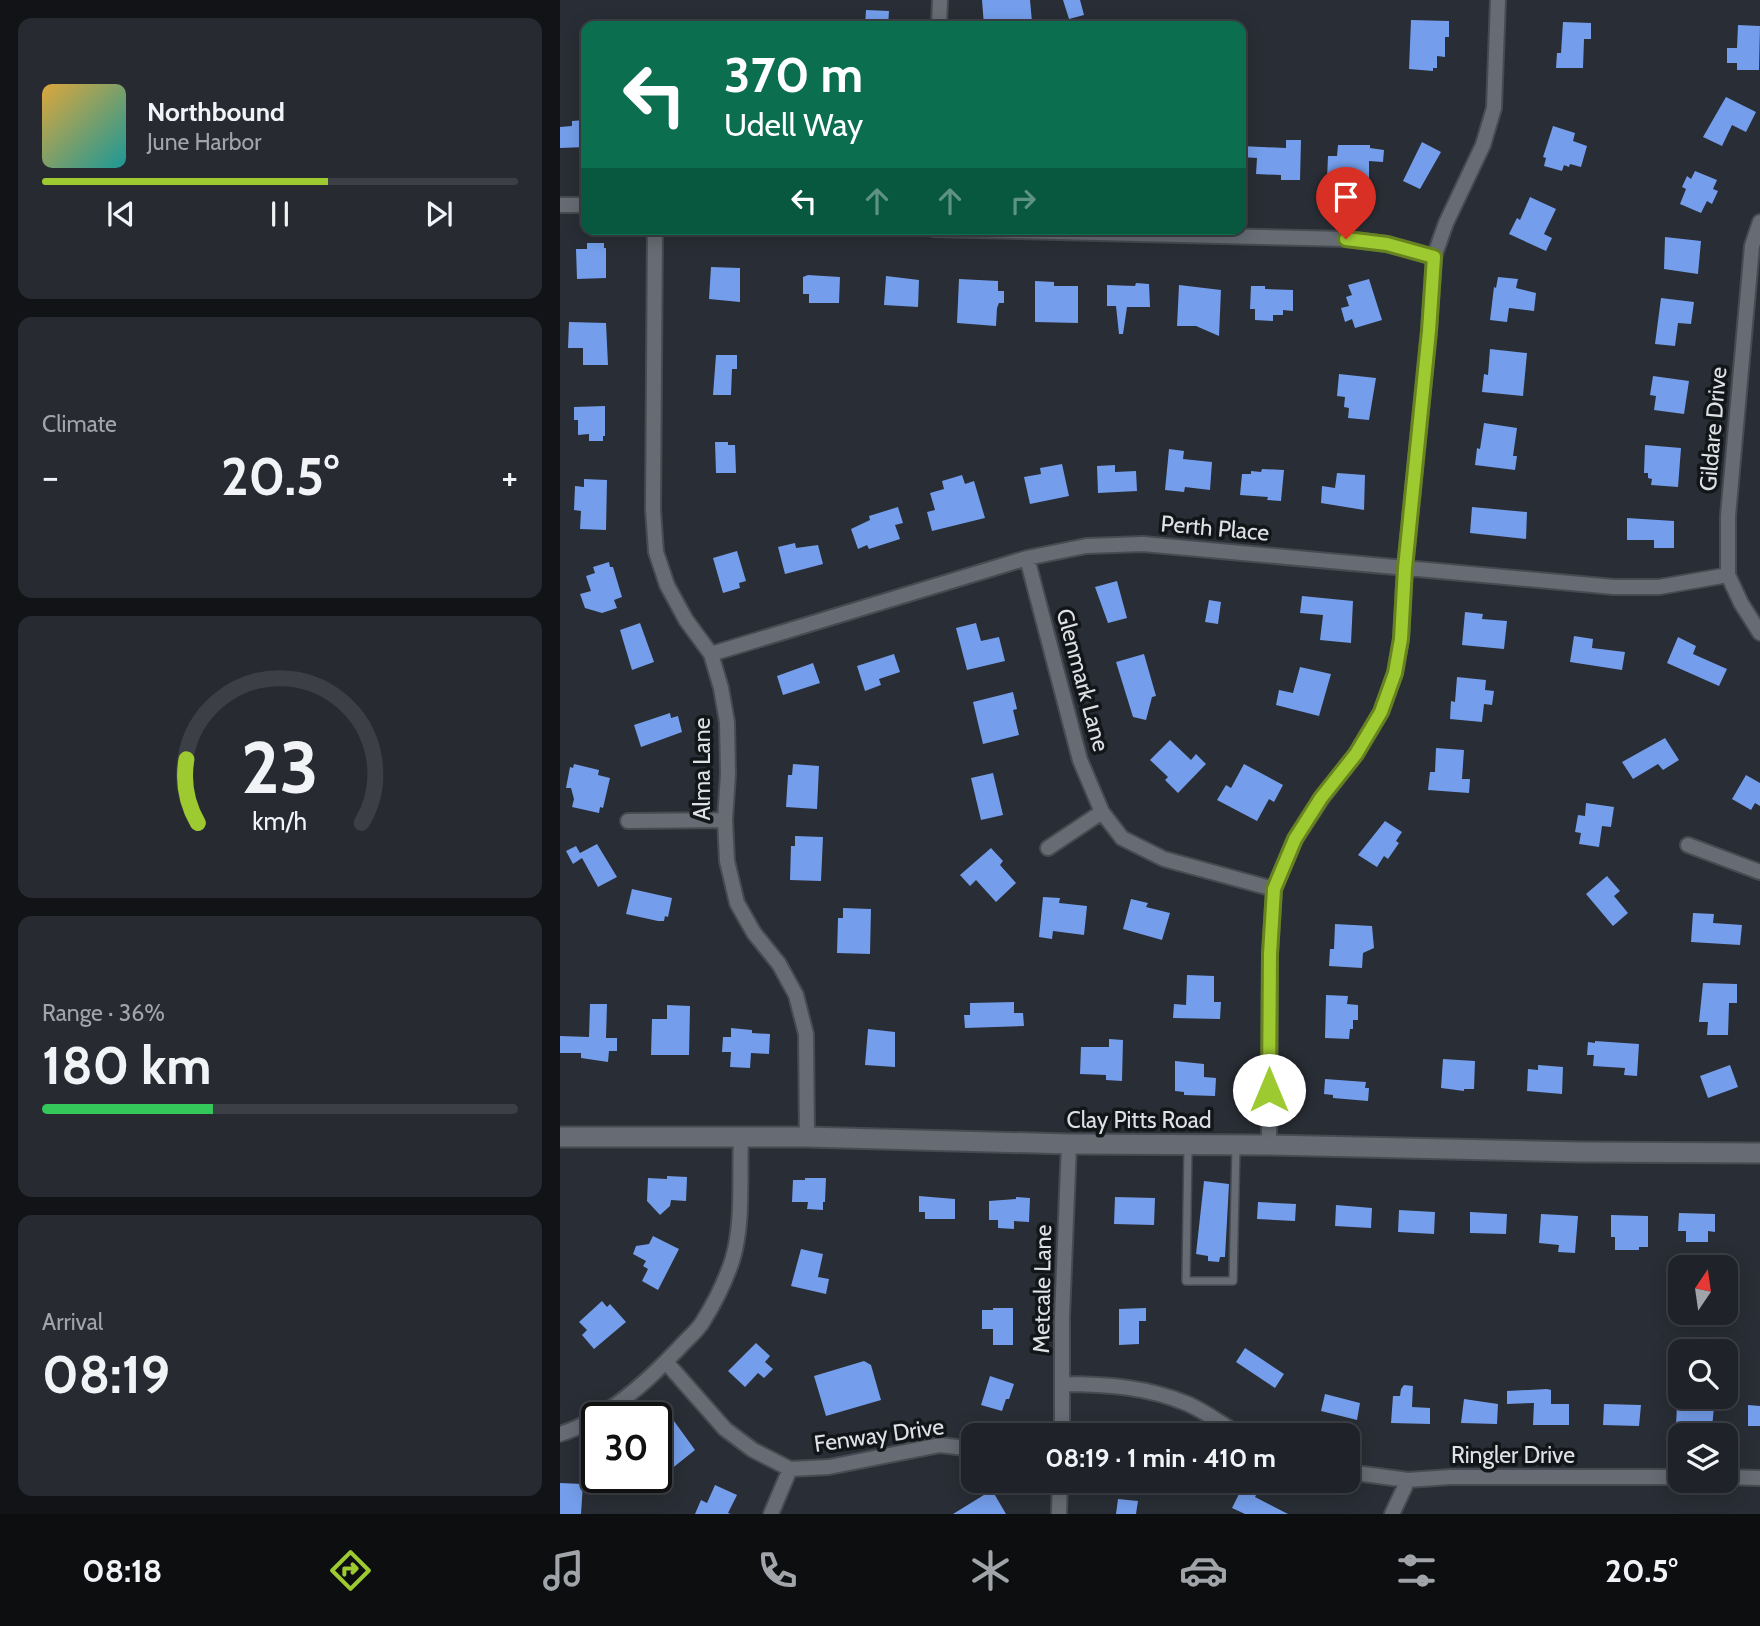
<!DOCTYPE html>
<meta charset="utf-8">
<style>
:root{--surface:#1f2228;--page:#272a30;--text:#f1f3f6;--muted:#a1a4a8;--line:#3c3f45;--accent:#9dca31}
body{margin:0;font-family:Cabin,sans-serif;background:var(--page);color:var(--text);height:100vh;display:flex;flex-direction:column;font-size:26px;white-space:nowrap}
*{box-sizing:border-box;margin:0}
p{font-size:23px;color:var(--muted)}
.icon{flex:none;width:38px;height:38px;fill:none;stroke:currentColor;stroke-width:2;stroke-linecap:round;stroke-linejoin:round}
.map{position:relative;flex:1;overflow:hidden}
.sheet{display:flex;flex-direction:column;gap:18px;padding:18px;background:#111316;width:560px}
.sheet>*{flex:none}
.top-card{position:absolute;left:21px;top:21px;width:665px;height:214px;border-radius:14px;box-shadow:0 4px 18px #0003,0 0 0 2px var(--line);background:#0b6e4f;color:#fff;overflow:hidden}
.needle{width:46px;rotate:13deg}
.tools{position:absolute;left:1108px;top:1255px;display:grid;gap:14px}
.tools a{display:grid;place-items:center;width:70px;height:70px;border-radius:14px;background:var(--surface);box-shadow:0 4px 18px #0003,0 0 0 2px var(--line);font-size:35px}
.speed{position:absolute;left:21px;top:1402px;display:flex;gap:14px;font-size:35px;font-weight:700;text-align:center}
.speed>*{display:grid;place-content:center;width:91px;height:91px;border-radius:50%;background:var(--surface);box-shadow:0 4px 18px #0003,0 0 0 2px var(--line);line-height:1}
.speed .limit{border:4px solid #111;border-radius:10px;background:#fff;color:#111}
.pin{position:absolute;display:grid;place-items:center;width:60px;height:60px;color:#fff;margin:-72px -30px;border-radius:50% 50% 50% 0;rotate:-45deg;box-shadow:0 0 7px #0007}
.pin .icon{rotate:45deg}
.me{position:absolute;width:77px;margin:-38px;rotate:0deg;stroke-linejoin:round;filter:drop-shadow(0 0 5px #0008)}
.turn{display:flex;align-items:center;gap:24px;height:147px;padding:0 28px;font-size:32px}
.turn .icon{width:91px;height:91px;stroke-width:2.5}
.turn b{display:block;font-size:49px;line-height:60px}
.lanes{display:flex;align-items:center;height:66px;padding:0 28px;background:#0003;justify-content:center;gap:35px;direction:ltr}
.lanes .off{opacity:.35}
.big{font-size:52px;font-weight:700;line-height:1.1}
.sheet .tile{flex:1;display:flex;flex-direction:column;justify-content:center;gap:10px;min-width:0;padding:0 24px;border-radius:14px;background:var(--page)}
.sheet .dial{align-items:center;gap:0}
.dial svg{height:182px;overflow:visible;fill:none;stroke:var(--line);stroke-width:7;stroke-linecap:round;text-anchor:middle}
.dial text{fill:var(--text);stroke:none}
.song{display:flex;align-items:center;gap:21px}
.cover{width:84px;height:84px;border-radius:10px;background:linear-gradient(135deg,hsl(40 70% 55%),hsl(180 70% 35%))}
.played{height:7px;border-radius:4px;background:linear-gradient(90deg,var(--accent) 60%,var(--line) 60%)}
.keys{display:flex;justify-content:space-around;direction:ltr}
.heat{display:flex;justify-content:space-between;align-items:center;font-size:38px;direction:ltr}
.charge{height:10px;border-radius:5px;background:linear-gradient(90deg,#34c759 36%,var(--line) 0)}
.trip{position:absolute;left:401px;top:1423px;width:399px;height:70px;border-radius:14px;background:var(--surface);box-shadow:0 4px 18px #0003,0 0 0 2px var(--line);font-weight:700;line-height:70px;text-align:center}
.tabs{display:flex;height:112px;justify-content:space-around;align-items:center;background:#0c0e10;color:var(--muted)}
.tabs .icon{width:49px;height:49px}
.tabs .active{color:var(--accent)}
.tabs b{font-size:32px;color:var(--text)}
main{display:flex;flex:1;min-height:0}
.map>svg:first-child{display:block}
</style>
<main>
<section class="sheet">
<div class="tile">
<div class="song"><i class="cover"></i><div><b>Northbound</b><p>June Harbor</p></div></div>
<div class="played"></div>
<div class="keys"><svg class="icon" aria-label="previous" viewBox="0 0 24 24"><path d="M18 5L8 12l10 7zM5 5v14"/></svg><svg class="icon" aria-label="pause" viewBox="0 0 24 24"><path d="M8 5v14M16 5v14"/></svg><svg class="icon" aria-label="next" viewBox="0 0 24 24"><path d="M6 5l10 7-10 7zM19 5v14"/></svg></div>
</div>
<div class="tile"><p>Climate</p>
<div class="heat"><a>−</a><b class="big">20.5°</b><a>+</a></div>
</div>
<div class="tile dial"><svg viewBox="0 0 100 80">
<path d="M14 69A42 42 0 1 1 86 69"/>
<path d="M14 69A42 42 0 0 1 9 41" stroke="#9dca31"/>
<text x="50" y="56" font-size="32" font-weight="700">23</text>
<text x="50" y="72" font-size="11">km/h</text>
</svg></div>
<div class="tile"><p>Range · 36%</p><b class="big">180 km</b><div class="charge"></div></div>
<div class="tile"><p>Arrival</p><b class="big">08:19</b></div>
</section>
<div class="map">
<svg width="1200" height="1514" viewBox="0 0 1200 1514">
<rect width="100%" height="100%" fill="#292d35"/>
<!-- building -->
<path fill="#749eeb" d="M422 0H470L472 22 463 23V26H424Z
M503 0H520L524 15 509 19Z
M306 10 329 11 328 26H305Z
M851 20 889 21V37H885V57L877 56V68H873V71L849 69Z
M1003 22 1031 23V39H1024L1023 68H996L997 53H1001Z
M1178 25 1200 26 1199 70H1177V63H1167V48H1177Z
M1166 97 1196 112 1186 132 1172 125 1162 146 1143 137Z
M26 120V147L0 148V127L12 126V121Z
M993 126 1015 133 1013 141 1027 146 1021 167 1010 164 1009 167 1004 165 1002 171 984 166 986 158 983 157Z
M726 140H741L740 180H721V175L696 174 697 158 681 157V146L726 148Z
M862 142 881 152 860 189 843 181Z
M778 145H810V148L824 150 823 162 809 161V183L767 179 768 156H777Z
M1135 171 1157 180 1153 189 1158 191 1152 204 1147 201 1141 213 1120 204 1126 189 1122 187 1127 176 1131 179Z
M970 197 996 209 984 234 992 238 986 251 949 234 957 218 960 220Z
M1105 237 1141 241 1138 274 1104 269Z
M27 243H44V248H46V278L17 279 16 249H27Z
M151 267 180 268V302L149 299Z
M248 275 280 277 279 303H249V294H243V277Z
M326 276 359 280 358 307 324 305Z
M938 277 958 279 956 288 976 293 974 311 949 308 947 322 930 320 934 287 936 288Z
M399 279 438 281V291H444V303H439L437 308 436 326 397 323Z
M809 279 822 320 795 328 792 319 785 322 781 308 789 306 786 297 792 295 788 285Z
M475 281 494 282V286H518V323L475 322Z
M576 283 589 284 590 307H567L563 334H559L556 306H547V285L575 286Z
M619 285 661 290 659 336 636 326H617Z
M691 286H705V289L733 290V311L723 310V315H713V321L695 320V309H690Z
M1101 298 1134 302 1131 324 1118 323 1115 346 1095 344Z
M9 322 46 323 48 365H23V348H8Z
M930 349 967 353 963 396 922 392 924 374 928 375Z
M156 355H177V369H172L171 395H153Z
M779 374 816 378 809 420 788 418 789 408 784 407 785 397 777 396Z
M1093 376 1129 381 1124 414 1094 410 1096 396 1090 395Z
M45 406V436H43V441H29V434L18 435V420H14V407Z
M924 423 957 428 953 456H957L955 470 915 465 917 448 920 449Z
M155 442H168V445H175L176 473H156Z
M1085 445 1121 448 1118 487 1091 485 1092 479 1088 478V473H1084Z
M609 449 624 451 623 459 652 462 650 490 625 487 624 492 605 490Z
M502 464 509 496 470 504 464 477 481 474 480 468Z
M555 465V472L576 471 577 491 538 493 537 466Z
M702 469 724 470 721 501 707 500 708 497 680 495 682 474H691V471L701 472Z
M777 473 805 475 804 510 761 503 762 486 775 488Z
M402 475 405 484 414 481 425 518 372 531 367 512 375 510 370 493 384 489 382 481Z
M24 479 47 480 46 530 20 529 21 511 14 510 15 486 24 487Z
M338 507 343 523 335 525 340 539 309 549 307 545 298 549 291 529 310 520 309 516Z
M912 507 967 512 966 539 910 533Z
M1067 518 1114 521V548H1094V540H1067Z
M235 543 236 548 258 545 263 564 225 574 218 547Z
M177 551 186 581 179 583 180 588 163 593 153 558Z
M49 562 50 567H53L62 597 54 600 57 608 42 613 25 608 20 594 31 591 26 576 35 573 33 567Z
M557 581 567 618 548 623 535 587Z
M742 596 793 601 791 643 760 640 763 615 740 613Z
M649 600 661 602 658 624 645 622Z
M905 612 923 614 922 619 947 621 944 649 902 645Z
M80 623 94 662 72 670 60 630Z
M416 623 421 641 439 637 445 661 407 670 396 628Z
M1014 636 1033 639 1032 648 1065 652 1062 670 1010 662Z
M1118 637 1136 646 1133 654 1167 669 1159 686 1107 663Z
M334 654 340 672 319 679 321 685 305 691 297 666Z
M584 654 596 696 592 697 586 720 573 717 556 662Z
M253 663 260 683 223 695 217 676Z
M740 667 771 674 759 716 716 705 719 690 733 693Z
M897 677 926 680 925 690 934 691 932 705 924 704 922 722 890 719 891 701 895 702Z
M453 692 457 709 453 710 459 735 423 744 413 702Z
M110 713 111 718 118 716 122 732 81 747 74 725Z
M1105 738 1119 760 1103 770 1098 764 1073 779 1062 762Z
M610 740 631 760 636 754 646 764 618 793 605 780 608 777 590 760Z
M876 748 904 750 902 779H910L909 793 868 790 870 772H875Z
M14 764 39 770 38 775 50 778 43 808 40 807 39 813 12 807 14 799 11 788H6L10 767 13 768Z
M233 764 259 766 257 809 226 807 228 775H232Z
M684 764 723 785 714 802 709 799 697 821 657 800 666 785 671 788Z
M433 773 443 815 421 820 411 778Z
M1186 775 1200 783V806L1195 803 1191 810 1172 799Z
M1026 803 1054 807 1051 827 1042 826 1039 847 1019 844 1021 833 1015 832 1018 815 1025 816Z
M825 821 842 832 836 841 839 843 828 859 824 856 817 867 798 855Z
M235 836 263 837 261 881 230 880 231 846H235Z
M37 844 57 877 38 887 22 858 13 864 6 851 16 846 20 853Z
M431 848 443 861 440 865 456 883 436 902 416 880 410 886 400 875Z
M1047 876 1060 891 1054 896 1068 913 1053 926 1026 894Z
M72 889 112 898 108 917 105 916 104 921H98L66 914Z
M483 897 500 898 499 903 527 906 524 935 493 931 492 939 479 937Z
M571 899 588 903 586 907 610 913 602 940 563 929Z
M283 908 311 909 310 954 277 953 278 918H283Z
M1133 913 1154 914 1153 923 1182 925 1180 945 1131 942Z
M775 924 812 926 814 948 803 953 802 968 769 966 770 949H774Z
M627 975 654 976V1002H661L660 1019 613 1018 614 1004 626 1005Z
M1143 983 1177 984V1003H1169L1168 1035H1147L1148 1022H1139Z
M766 995 788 996 787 1004 798 1005V1020H793V1029H790L789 1039 765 1038Z
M454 1002V1013H463L464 1026 405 1028 404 1015H410V1003Z
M30 1004H47L46 1038H57V1051H49L48 1062 21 1058V1053H0V1036L29 1037Z
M107 1005 130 1006 129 1055H91L92 1019H107Z
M171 1028 192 1030V1033L210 1034 209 1054 191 1053 190 1068 170 1067 171 1052H162L163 1037H171Z
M308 1029 335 1032V1067L305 1065Z
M549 1039 563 1040 562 1081 546 1080V1075L520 1074 521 1047H549Z
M1035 1041 1079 1044 1077 1076 1064 1075 1065 1068 1033 1066 1034 1055H1027L1028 1042 1035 1043Z
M883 1059 915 1061 914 1089H904V1091L881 1088Z
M615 1061 644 1064V1077L656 1078 655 1096 624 1095V1092L615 1091Z
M978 1065 1003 1067 1002 1094 967 1091 968 1069 978 1070Z
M1170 1065 1178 1087 1148 1098 1140 1076Z
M765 1079 806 1082 805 1088H809L808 1101 773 1098V1095L764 1094Z
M107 1176 127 1177 126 1201 111 1200 110 1206 100 1215 87 1201 88 1178 107 1179Z
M245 1178H266L265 1202H263V1210L247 1209 248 1202H232L233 1180H245Z
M644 1181 669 1184 665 1257H660L659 1262 648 1261V1256L636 1254Z
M359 1196 395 1199V1219H365V1212H359Z
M456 1197 470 1198 469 1222 454 1221V1229L438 1228V1220H429V1201L456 1199Z
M555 1197 595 1198 594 1225 554 1224Z
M698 1202 736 1204 735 1221 697 1219Z
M776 1205 812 1208 811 1228 775 1226Z
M839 1210 875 1212 874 1234 838 1232Z
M910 1212 947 1214 946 1234 910 1233Z
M1119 1213 1155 1214V1232L1148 1231V1242H1126V1231H1118Z
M981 1214 1018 1216 1015 1253 998 1252 999 1245 979 1243Z
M1051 1215 1088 1216V1247H1079V1250H1055V1237H1051Z
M93 1236 119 1249 98 1290 82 1281 88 1269 83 1266 86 1261 73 1254 76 1246 89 1244Z
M241 1249 263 1254 258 1277 269 1279 266 1294 231 1286Z
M42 1301 47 1307 50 1304 66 1322 34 1349 22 1335 27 1330 19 1322Z
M433 1308H453V1345H433V1329H422V1310H433Z
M586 1308V1321H579V1344L559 1345V1309Z
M196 1343 210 1356 205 1362 213 1369 204 1378 198 1373 185 1387 168 1371Z
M685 1348 724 1374 715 1388 676 1362Z
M304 1361 311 1365 321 1400 266 1416 254 1376Z
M430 1376 454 1384 449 1399H446L442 1411 421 1405Z
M844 1385 853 1386 852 1407 870 1408V1424L831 1423 833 1396H840L841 1389Z
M987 1389 991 1390V1404H1009V1425H973L974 1403 947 1404V1391Z
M765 1394 800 1403 797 1420 761 1411Z
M904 1399 938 1404 937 1424 901 1423Z
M1044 1404 1081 1405 1079 1426 1043 1425Z
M1117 1405 1154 1407 1152 1428 1116 1426Z
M1188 1405 1200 1406V1426H1188Z
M114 1421 135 1450 110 1470 96 1450V1436Z
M0 1483 23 1484 21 1514H0Z
M155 1485 177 1495 168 1513 171 1514H135L141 1500 147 1503Z
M682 1488 696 1495 695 1497 728 1514H685L672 1508Z
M432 1490 446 1514H393Z
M558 1499 578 1501 576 1514H556Z"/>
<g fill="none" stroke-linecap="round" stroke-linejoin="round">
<!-- lane casing -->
<g stroke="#474b51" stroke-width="10">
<path id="lane" d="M628 1145 626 1281H673L676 1146"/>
</g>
<!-- street casing -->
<g stroke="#474b51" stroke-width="18">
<path id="street" d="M379 26 380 0
M0 205H26
M1200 222 1192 246 1168 516V575L1181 603 1200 633
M95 229 93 510 96 552 107 585 126 620 151 654 161 688 167 722 168 774 165 820 167 861 177 903 194 933 219 964 236 995 246 1034 247 1137
M373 229 786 239 827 244 874 257
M467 558 520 760 542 812 562 838 604 859 714 889
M151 654 467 558 526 546 583 544 1054 587H1099L1168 575
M68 821 165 820
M1128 845 1200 872
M488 848 542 812
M709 1145 710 954 714 889 735 839 762 798 796 754 821 712 835 673 841 639 845 568 869 331 874 257 886 223 923 145 934 108 938 0
M106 1362 165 1429 193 1450 230 1469 269 1467 380 1445 413 1449
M503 1384C546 1384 588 1387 628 1404 646 1412 663 1425 680 1435
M0 1434C46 1420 88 1381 120 1347 127 1339 136 1332 142 1323 154 1304 165 1282 172 1261 184 1223 179 1177 181 1138
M502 1435V1317L509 1144
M788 1472 848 1480 890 1477H1120
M1166 1477 1200 1478
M211 1514 230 1469
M499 1514 500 1480
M832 1514 848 1480"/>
</g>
<!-- secondary casing -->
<g stroke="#474b51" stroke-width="23">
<path id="secondary" d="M0 1137H247L509 1144 709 1145 1021 1152 1200 1153"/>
</g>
<!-- lane -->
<use href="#lane" stroke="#666b74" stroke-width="7"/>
<!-- street -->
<use href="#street" stroke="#666b74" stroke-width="14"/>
<!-- secondary -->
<use href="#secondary" stroke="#666b74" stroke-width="19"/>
</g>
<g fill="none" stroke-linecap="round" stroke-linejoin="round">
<!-- route casing -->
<g stroke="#668320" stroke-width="18">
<path id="route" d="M709 1090 710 954 714 889 735 839 761 798 796 754 821 712 835 673 841 639 845 568 869 331 874 257 827 244 786 239"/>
</g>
<!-- route -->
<use href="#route" stroke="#9dca31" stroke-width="12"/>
</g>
<g text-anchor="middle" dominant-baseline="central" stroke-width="7" stroke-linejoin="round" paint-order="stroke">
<!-- street labels -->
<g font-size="23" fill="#dee1e6" stroke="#131619">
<text transform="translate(1153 429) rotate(-85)">Gildare Drive</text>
<text transform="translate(655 528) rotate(5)">Perth Place</text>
<text transform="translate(523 680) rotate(75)">Glenmark Lane</text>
<text transform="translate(142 769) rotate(-90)">Alma Lane</text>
<text x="579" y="1120">Clay Pitts Road</text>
<text transform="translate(482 1289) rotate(-89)">Metcale Lane</text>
<text transform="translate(319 1435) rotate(-8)">Fenway Drive</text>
<text x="953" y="1455">Ringler Drive</text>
</g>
</g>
</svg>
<div class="tools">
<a><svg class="needle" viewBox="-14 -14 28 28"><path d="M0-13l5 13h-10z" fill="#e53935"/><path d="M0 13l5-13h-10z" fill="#a1a4a8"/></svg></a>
<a><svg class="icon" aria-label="search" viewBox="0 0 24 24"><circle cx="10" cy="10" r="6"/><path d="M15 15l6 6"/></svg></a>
<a><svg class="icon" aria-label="layers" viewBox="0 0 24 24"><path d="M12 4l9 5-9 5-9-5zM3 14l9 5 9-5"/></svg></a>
</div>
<div class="speed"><div class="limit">30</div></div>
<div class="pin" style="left:786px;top:239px;background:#d93025"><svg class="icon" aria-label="arrive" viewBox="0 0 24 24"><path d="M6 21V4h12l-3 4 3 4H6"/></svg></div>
<svg class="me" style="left:709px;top:1090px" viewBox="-20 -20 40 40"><circle r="19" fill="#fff"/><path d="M0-13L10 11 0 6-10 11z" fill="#9dca31"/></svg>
<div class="trip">08:19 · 1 min · 410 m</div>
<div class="top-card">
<div class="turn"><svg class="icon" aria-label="left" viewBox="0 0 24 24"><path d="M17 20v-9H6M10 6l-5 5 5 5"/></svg><div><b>370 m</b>Udell Way</div></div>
<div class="lanes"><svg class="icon" aria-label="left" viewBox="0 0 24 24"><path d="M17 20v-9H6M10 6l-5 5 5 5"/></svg><svg class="icon off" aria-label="ahead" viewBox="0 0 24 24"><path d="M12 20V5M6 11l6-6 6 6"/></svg><svg class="icon off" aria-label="ahead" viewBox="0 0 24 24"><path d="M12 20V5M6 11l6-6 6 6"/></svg><svg class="icon off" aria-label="right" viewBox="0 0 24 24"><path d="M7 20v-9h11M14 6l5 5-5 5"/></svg></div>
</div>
</div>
</main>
<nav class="tabs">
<b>08:18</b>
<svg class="icon active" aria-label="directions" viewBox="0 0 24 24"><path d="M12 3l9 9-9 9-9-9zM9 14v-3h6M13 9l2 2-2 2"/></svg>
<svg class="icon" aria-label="music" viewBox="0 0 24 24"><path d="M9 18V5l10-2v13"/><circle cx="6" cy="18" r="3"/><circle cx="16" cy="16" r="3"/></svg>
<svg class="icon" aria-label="phone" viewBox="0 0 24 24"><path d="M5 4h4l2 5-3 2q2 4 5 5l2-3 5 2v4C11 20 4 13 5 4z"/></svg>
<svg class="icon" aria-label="climate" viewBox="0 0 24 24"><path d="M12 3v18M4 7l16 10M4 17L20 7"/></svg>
<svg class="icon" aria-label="car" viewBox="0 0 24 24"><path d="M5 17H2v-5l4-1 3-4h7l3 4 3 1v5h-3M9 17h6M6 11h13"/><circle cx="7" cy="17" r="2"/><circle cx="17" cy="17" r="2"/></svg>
<svg class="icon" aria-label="filters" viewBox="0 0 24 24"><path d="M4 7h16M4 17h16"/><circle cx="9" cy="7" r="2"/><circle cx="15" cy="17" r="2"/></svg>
<b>20.5°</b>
</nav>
